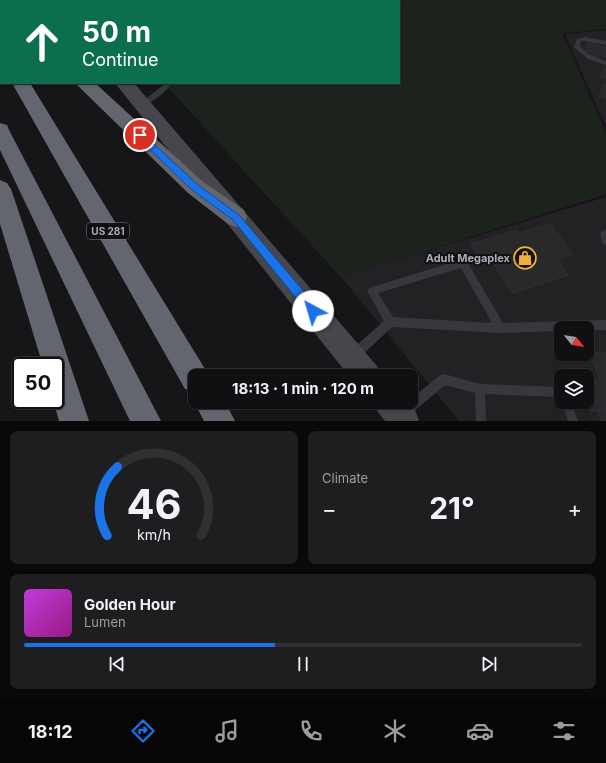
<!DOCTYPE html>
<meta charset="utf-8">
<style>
:root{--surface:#101012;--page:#1e1e20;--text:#f1f3f6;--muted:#9c9d9f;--line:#303032;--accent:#1a73e8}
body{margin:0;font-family:Inter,sans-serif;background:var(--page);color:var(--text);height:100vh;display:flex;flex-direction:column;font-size:15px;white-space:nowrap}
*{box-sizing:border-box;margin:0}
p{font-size:13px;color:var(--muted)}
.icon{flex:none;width:22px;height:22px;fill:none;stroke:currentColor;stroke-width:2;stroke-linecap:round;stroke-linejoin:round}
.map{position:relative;height:421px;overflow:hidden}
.side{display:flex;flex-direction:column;gap:10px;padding:10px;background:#09090a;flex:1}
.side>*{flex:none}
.guide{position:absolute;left:0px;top:0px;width:400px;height:84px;box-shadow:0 1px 3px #0004,0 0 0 1px var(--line);background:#0b6e4f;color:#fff;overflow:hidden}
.needle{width:26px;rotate:120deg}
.buttons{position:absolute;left:554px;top:321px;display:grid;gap:8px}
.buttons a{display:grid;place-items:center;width:40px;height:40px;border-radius:8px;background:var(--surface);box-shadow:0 1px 3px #0004,0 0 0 1px var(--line);font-size:20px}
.speed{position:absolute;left:12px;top:357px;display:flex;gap:8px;font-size:20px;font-weight:700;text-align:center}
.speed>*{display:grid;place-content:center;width:52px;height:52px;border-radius:50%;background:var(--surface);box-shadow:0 1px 3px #0004,0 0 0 1px var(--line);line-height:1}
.speed .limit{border:2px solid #111;border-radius:6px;background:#fff;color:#111}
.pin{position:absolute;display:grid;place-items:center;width:34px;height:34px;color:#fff;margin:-17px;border:2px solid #fff;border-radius:50%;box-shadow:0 1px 4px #0007}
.me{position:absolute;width:44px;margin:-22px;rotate:321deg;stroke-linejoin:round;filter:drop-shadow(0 0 3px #0008)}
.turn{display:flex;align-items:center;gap:14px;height:84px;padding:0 16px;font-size:18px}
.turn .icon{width:52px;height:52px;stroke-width:2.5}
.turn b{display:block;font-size:28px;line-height:34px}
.big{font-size:30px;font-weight:700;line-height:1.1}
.side .widget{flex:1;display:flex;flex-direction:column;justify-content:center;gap:6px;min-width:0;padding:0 14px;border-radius:8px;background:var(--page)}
.side .dial{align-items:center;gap:0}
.dial svg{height:104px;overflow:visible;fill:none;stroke:var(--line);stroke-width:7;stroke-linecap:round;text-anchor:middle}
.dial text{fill:var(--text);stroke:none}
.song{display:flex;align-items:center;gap:12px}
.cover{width:48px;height:48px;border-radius:6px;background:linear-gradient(135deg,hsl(290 70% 55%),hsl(310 70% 35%))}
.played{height:4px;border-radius:2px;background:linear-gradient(90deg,var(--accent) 45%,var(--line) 45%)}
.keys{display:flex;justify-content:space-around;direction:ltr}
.heat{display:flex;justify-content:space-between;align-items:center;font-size:22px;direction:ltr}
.side .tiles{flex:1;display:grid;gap:10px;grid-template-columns:1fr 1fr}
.widget:last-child{grid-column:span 2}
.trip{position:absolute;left:188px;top:369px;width:230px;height:40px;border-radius:8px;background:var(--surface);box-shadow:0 1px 3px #0004,0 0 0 1px var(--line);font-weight:700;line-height:40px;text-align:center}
.tabs{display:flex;height:64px;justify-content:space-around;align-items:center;background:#060607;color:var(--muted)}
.tabs .icon{width:28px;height:28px}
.tabs .on{color:var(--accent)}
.tabs b{font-size:18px;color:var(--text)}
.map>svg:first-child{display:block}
</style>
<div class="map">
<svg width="606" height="421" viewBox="0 0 606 421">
<rect width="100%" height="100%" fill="#161618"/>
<!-- built -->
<path fill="#222225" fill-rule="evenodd" d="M85 0H606V29L562 33 606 133V194L394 261 606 197V421H459L341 277 164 83H399V1ZM561 328H587V354H561ZM561 376H587V402H561Z
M606 30V127L565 34Z"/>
<!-- green -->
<path fill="#1c231d" d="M85 0H606V29L562 33 606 133V194L341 277 164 83H399V1Z"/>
<!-- building -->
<path fill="#29292c" stroke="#303034" d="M588 42 606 48V57L585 51Z
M603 68 606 69V79L600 77Z
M603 84 606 85V99L599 97Z
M550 224 573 254 557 259 568 275 512 293 490 257 484 259 481 253 477 255 471 244 517 230 519 233Z
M589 353H606V410L590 411 587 402V380L600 379Z
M597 410H606V421H601Z"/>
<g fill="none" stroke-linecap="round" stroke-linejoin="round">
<!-- service -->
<path fill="#37383d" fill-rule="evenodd" d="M197 0H207L196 1Z
M585 37 606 41V45L585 41H581L580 47 589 54 606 61V65L588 59 575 48 574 47 577 39Z
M166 83H172C166 92 150 106 139 105V101L147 98Z
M606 230V245L603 244 600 235 601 232Z
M463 259 466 260 503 323 606 320V330H587V328H561V331L500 333 392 327 358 359 354 360 350 359 349 355 350 351 384 321 369 294 367 291 369 288ZM461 268 492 323 393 317 378 293Z
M444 374 480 384 561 387V397L485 394 486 421H476L475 393 445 385 407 417 403 418 399 417 398 413C400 408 405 402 411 402V399L440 375Z
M561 401 571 402 578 421H568Z"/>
<!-- secondary -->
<path fill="#45474d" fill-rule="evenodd" d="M30 0H44L45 1H31Z
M115 83H134L377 366 381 376H349Z
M373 402H407L415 410 419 421H385L378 412Z"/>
<!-- motorway -->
<path fill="#63666e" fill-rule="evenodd" d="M0 0H7L8 1H1V5Z
M0 42H1V54H0Z
M12 83H30L205 369 208 376H195V393L185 389Z
M75 83H95L202 181 244 210 247 217 244 224 236 227 228 224 188 193Z
M0 123 7 125 9 130 161 421H130L0 150Z
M0 180 7 183 11 189 89 421H59L53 400H55V366H43L0 224Z
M195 401V402H225L235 421H204L194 402Z"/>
</g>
<!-- route -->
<path fill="#1a73e8" stroke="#114b97" d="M140 132 142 133 198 185 239 215 317 307 318 311 317 314 313 316 309 314 233 220 192 190 137 137V133Z"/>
<!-- icons -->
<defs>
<g id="shop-ring" transform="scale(1.15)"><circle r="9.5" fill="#111113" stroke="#f2b134" stroke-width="1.5"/><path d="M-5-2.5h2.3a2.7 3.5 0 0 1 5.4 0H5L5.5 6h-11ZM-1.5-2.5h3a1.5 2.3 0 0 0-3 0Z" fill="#f2b134"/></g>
</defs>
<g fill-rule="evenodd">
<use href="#shop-ring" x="525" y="258"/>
</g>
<g text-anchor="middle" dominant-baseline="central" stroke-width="4" stroke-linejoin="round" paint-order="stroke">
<!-- shield labels -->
<rect fill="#111113" stroke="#7b7e86" stroke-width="1" x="87" y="223" width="42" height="16" rx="3"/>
<g font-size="10" font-weight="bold" fill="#a8adb8">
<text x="108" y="231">US 281</text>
</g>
<!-- poi labels -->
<g font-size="11" font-weight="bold" fill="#a8adb8" stroke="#111113" text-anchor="end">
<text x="510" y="258">Adult Megaplex</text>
</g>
</g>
</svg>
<div class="buttons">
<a><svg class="needle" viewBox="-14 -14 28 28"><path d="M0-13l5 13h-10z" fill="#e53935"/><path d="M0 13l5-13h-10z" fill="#9c9d9f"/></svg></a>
<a><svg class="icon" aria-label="layers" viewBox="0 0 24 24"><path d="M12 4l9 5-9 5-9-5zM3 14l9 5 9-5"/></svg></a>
</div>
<div class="speed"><div class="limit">50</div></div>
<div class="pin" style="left:140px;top:135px;background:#d93025"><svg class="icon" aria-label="arrive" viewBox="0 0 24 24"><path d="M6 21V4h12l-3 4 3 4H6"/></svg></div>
<svg class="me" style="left:313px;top:311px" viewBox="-20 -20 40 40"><circle r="19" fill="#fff"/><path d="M0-13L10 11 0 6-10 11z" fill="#1a73e8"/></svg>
<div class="trip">18:13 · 1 min · 120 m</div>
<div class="guide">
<div class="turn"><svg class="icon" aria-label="ahead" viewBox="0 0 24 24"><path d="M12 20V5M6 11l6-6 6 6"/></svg><div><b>50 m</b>Continue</div></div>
</div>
</div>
<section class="side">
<div class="tiles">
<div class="widget dial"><svg viewBox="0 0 100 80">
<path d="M14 69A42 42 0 1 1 86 69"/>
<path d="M14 69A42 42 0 0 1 22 16" stroke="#1a73e8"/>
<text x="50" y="56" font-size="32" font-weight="700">46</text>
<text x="50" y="72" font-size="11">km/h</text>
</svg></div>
<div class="widget"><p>Climate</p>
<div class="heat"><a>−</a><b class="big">21°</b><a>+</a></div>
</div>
<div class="widget">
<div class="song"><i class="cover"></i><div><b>Golden Hour</b><p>Lumen</p></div></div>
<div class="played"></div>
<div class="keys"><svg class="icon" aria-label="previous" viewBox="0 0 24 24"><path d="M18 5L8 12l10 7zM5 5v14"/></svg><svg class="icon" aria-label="pause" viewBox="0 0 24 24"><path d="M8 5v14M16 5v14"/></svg><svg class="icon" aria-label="next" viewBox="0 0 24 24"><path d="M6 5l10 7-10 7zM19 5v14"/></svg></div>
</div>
</div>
</section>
<nav class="tabs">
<b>18:12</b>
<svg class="icon on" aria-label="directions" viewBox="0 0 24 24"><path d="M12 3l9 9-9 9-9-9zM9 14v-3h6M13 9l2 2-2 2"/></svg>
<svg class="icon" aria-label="music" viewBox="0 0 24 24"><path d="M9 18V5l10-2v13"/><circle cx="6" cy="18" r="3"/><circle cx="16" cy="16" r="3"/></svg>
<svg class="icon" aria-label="phone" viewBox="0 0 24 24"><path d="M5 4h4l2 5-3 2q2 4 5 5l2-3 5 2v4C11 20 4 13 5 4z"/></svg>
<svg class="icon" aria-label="climate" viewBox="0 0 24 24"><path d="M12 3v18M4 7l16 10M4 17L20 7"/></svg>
<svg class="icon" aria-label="car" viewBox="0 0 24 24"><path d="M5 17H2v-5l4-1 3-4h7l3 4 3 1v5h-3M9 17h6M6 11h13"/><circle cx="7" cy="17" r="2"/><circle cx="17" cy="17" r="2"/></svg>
<svg class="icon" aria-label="filters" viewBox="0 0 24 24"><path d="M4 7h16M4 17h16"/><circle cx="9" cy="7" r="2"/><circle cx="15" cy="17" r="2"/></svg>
</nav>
